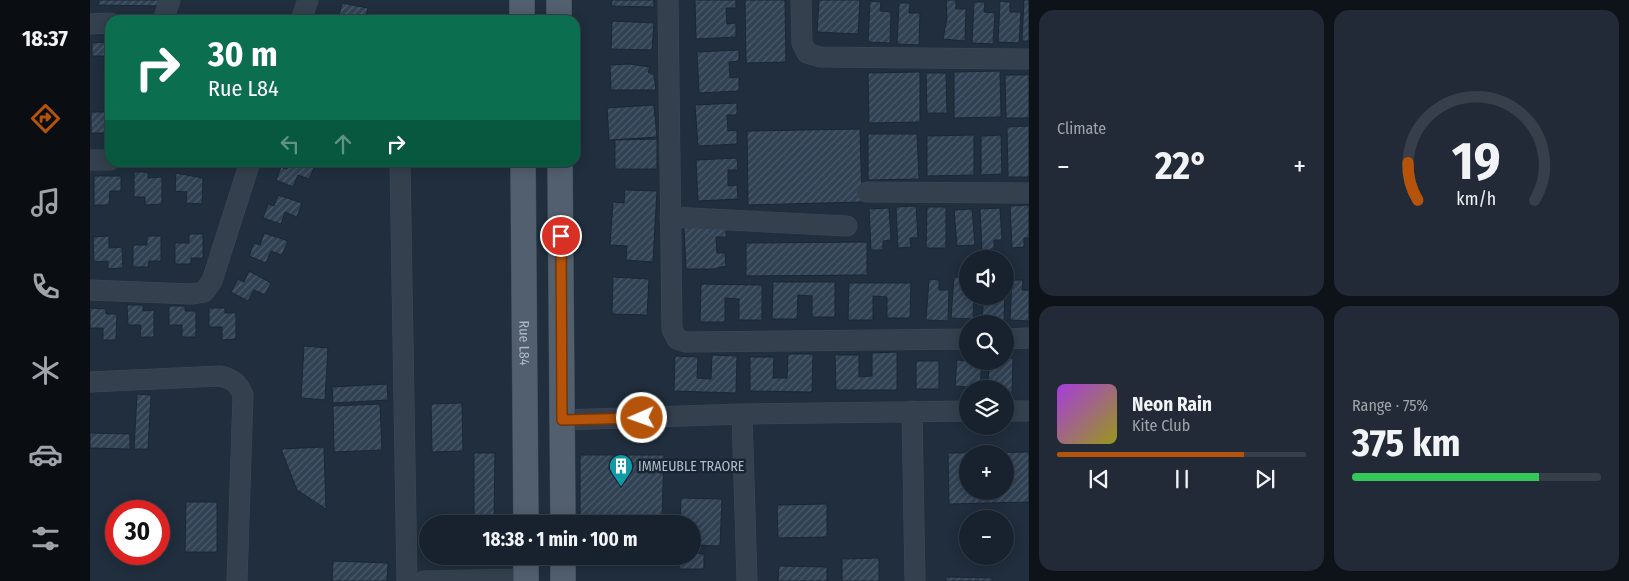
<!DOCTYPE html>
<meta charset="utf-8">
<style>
:root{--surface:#18222e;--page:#212a36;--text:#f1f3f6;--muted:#9fa4aa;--line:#363f4a;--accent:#b45309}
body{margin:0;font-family:"Fira Sans Condensed",sans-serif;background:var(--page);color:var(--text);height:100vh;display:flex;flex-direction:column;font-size:19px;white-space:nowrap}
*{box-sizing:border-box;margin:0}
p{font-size:16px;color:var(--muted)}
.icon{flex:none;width:28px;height:28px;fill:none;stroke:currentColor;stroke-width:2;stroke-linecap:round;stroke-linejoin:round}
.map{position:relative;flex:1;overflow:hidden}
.details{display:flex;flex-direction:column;gap:10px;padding:10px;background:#0d1319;width:600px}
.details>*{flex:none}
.guide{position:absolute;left:15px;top:15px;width:475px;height:152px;border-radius:15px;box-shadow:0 2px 12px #0003,0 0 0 1px var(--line);background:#0b6e4f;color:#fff;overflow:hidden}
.controls{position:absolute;left:869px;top:250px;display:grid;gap:10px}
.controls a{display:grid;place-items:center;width:55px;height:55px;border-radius:50%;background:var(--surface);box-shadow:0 2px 12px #0003,0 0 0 1px var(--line);font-size:25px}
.speed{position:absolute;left:15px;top:500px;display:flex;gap:10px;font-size:25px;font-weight:700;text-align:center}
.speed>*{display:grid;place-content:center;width:65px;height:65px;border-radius:50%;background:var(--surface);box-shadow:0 2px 12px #0003,0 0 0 1px var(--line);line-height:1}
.speed .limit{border:8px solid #d22;background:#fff;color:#111}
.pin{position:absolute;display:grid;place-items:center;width:42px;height:42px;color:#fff;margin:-21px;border:2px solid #fff;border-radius:50%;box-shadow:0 1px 5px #0007}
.me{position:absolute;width:55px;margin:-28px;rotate:268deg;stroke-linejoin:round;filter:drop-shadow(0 0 4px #0008)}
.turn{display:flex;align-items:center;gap:18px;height:105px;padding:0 20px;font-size:22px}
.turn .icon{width:65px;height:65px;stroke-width:2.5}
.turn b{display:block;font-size:35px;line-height:42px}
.lanes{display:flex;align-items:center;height:48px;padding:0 20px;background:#0003;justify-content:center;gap:25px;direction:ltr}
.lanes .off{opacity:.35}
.big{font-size:38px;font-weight:700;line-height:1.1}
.details .card{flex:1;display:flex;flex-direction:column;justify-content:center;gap:8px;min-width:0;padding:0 18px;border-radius:15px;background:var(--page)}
.details .dial{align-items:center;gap:0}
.dial svg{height:130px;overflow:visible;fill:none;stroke:var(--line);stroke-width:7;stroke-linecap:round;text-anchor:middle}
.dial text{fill:var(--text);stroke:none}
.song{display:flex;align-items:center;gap:15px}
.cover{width:60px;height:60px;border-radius:8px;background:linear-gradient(135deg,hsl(280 70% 55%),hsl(60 70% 35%))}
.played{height:5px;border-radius:2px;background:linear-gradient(90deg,var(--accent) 75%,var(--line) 75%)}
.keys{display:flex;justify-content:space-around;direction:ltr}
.heat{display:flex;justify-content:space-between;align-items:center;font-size:28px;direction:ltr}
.charge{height:8px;border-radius:4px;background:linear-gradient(90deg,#34c759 75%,var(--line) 0)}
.details .tiles{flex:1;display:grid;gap:10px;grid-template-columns:repeat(2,1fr)}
.trip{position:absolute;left:329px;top:515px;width:282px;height:50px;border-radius:25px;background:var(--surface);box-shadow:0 2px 12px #0003,0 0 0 1px var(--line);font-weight:700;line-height:50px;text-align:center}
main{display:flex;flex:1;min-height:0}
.dock{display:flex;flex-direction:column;width:90px;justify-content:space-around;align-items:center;background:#0a0e12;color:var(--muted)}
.dock .icon{width:35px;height:35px}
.dock .current{color:var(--accent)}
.dock b{font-size:22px;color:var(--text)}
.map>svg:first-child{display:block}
</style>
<main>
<nav class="dock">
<b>18:37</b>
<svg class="icon current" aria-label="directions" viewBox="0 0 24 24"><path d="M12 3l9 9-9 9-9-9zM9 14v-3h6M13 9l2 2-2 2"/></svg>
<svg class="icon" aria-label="music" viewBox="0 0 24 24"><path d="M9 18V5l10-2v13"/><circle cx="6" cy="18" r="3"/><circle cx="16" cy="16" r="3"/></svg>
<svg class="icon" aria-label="phone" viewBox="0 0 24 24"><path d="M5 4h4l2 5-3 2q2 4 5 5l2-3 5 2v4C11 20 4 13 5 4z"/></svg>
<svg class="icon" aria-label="climate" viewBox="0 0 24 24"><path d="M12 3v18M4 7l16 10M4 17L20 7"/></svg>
<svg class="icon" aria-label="car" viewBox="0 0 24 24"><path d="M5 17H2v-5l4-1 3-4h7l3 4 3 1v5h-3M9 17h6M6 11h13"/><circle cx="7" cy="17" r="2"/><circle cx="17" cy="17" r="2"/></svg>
<svg class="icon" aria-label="filters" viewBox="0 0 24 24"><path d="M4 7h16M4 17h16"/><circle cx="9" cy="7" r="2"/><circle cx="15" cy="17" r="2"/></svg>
</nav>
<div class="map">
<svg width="939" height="581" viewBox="0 0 939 581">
<defs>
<pattern id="building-hatch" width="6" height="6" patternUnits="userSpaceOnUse" patternTransform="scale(1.25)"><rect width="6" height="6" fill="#314254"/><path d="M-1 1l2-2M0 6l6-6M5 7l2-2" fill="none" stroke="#4c5b6b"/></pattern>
</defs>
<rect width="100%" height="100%" fill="#202e3d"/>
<!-- building -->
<path fill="url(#building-hatch)" stroke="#1b2734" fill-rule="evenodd" d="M9 0H71V6L8 5Z
M522 0H564V7L521 6Z
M605 0H646V8H636L637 24 646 23V37L606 39Z
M655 0H695L696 62 656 63Z
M729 0H770L768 34 727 32Z
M856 0H866V9H876L875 41 853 39 857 18Z
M934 0H939V41H932Z
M780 1 791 2 790 11 801 12 800 43 778 42Z
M910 1 920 2V12H931L929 43 908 42Z
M884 2H895L894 12 905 13 903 44 882 43Z
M252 3 278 8 275 20H243L244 15 249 16Z
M809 3H820L819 13H830L829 45 807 44Z
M522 21 564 23 562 50 521 49Z
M20 42V70H14V56H2V43Z
M649 50V61L639 62 640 78 649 77V91L609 93 607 52Z
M540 64 560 67 558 72 564 75 566 90H521L520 65Z
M910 71 911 117 864 118V72Z
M830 72V122L779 123 778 73Z
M836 73H856L857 113H837Z
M915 75H939V118H916Z
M14 102 20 103V127H16V133H1V112H14Z
M647 103V115H637L638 131 647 130V144L608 146 605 105Z
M564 105 567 137 519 140 517 108Z
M939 126V177H918L917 127Z
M770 129 772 202 658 205 657 131Z
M778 134H827L829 179 778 180Z
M884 135V175L837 176V136Z
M911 135 912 174 891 175V136Z
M567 139V169H525V140Z
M647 158 648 170H638V186L647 185 648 199 608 201 606 160Z
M199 162H216L225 166 219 179 208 175 203 187 186 180 191 167 197 169Z
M44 172H58V178L72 177V204L55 205V197H44Z
M86 173 113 178 112 204 96 203 97 192 85 191Z
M4 176H31V191H20L19 205H4Z
M535 190 567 191 563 262 536 260 537 246 520 245 523 202 534 203Z
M188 195 212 203 207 217 195 212 191 224 173 218 178 204 184 206Z
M939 205V238H934V247L922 248 920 206Z
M826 206 828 238H820L821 247 808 248 806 207Z
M837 207H856V248H836Z
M799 208 801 240 793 241V250H781L779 209Z
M910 208 912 240H904V249L892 250 890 209Z
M882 209 885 245 867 246 864 210Z
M636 226V237H626L627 253H635L636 266 623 269H596L594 228Z
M174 233 198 241 192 255 181 251 176 263 159 256 164 243 170 245Z
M99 234H113V258H101V264H85V243H99Z
M19 236V248L32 247 33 268 18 269V261L4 262 3 237Z
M57 236H71V261H59L58 267H43V245H57Z
M777 242V275L656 276V243Z
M159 271 181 283 175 295 164 290 158 301 141 292 148 279 154 282Z
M523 277 559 279 557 315 522 314Z
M864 277H874V287H878V296H884L883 319 861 318Z
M839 279 849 280V290H859L858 321 836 320Z
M922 280H933L932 290H939V321L920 320Z
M683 282H745V317H722V296L708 295 707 319H682Z
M759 283H821L820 318H797V297L783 296V320H758Z
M611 284 672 285V320H649V299L635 298V322H610Z
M915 290 914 322 892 320 894 296H915Z
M37 305H53V311L64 310V337H50L51 325H38Z
M79 306H95V311H106V337H92V325H79Z
M0 308 16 309V314H27L26 340H13V328H0Z
M119 308H135V313H146V339L132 340V327H119Z
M214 346 238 348 235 400 211 398Z
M807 352V390H746L745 355H769V377L782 376V353Z
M698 354H723L722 392 660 391V357H684L683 378H697Z
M622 355 647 356 646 393 584 391 585 356 608 357 607 378 621 379Z
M915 358H923L922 392H915V389H898L899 361H915Z
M867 360 892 362 890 388 865 386Z
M826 361H849V389H826Z
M297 384 298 400 243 403 242 387Z
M47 394 61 395 58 449H44Z
M372 403 373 451 342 452 341 404Z
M290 404 292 450 244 452 243 406Z
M0 433 40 434V449L0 448Z
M234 447 236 509 207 490 191 449Z
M939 452V502L859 504 858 453ZM878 454H915V491H878Z
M384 453H405L404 524H384Z
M490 455H574L572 519 490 524Z
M591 498 632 499 630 546 602 545V524H590Z
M96 502H127V552H95Z
M737 504V537L688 538 687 505Z
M602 553 614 554V569H589L590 556H602Z
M383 556H404V562H383Z
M789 558V581H752V559Z
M243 561 298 563 297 581H242Z
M689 566 737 567V581H688Z
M856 577 902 578V581H856Z"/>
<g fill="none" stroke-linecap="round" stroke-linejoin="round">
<!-- minor casing -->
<g stroke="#3d4956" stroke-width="21">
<path id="minor" d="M578 0 582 329 587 339 596 342 878 339
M711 0 712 43 717 53 730 57 939 59
M73 20 80 0
M211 20 218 0
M0 24 20 23
M0 160H20
M310 162 317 581
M777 192 939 193
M580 217 757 226
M0 290 101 294 114 292 122 281 160 162
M915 339 939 338
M0 382 130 376C143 379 148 383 153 395L147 581
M822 411 825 581
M915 411H939
M652 414 657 581
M472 420 652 414 878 411
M334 581 436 579"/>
</g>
<!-- major casing -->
<g stroke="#3d4956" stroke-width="26">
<g id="major">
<path d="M432 0V20"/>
<path d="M469 0V20"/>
<path id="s1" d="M433 162 436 524"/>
<path d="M470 162 473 524"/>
<path d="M436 556V581"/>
<path d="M473 556V581"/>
</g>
</g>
<!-- minor -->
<use href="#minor" stroke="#34404d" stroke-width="20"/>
<!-- major -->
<use href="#major" stroke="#525f6e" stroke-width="25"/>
</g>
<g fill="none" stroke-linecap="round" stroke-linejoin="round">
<!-- route casing -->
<g stroke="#753606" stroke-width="12">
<path id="route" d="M471 236 472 420 552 418"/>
</g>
<!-- route -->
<use href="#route" stroke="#b45309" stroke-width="9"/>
</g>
<!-- icons -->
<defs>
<g id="building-pin" transform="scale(1.25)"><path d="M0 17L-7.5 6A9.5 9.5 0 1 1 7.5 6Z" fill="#0f9aa8" stroke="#192532"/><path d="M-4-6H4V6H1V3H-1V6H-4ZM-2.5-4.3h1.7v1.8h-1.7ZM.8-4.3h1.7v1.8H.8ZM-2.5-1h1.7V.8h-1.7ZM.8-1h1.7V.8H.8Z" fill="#fff"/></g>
</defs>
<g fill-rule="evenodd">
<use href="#building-pin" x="531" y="466"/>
</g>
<g text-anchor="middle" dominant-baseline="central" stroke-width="5" stroke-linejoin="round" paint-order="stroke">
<!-- street labels -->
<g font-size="14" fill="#afbbc9" stroke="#192532">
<text stroke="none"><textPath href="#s1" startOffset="181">Rue L84</textPath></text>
</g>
<!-- poi labels -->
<g font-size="14" fill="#afbbc9" stroke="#192532" text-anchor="start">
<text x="548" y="466">IMMEUBLE TRAORE</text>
</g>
</g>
</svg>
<div class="controls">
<a><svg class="icon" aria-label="sound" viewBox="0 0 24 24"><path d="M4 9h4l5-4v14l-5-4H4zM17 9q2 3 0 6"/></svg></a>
<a><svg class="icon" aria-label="search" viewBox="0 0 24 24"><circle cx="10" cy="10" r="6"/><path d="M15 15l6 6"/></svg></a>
<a><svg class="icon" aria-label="layers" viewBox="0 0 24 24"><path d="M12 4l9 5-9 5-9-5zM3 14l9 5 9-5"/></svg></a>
<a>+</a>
<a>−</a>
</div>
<div class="speed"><div class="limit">30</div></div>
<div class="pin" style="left:471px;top:236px;background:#d93025"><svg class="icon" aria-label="arrive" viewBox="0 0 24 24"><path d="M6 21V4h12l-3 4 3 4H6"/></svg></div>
<svg class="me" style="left:552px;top:418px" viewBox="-20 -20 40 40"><circle r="17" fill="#b45309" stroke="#fff" stroke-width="3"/><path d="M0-11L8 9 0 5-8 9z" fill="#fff"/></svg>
<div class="trip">18:38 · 1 min · 100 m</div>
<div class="guide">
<div class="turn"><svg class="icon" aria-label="right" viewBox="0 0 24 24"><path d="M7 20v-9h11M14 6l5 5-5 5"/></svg><div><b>30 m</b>Rue L84</div></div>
<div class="lanes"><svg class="icon off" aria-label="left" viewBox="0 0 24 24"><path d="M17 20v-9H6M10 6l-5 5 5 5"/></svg><svg class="icon off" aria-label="ahead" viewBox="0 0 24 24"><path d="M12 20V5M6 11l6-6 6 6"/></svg><svg class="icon" aria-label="right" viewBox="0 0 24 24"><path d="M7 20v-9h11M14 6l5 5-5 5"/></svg></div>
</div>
</div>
<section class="details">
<div class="tiles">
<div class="card"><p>Climate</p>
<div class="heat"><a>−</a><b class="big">22°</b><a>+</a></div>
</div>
<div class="card dial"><svg viewBox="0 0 100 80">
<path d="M14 69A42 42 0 1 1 86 69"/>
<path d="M14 69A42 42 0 0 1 8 46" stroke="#b45309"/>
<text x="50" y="56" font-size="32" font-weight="700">19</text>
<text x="50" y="72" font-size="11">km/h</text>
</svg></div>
<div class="card">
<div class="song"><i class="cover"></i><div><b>Neon Rain</b><p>Kite Club</p></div></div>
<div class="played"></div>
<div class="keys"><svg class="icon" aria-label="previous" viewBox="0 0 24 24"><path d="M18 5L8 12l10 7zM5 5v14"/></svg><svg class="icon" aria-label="pause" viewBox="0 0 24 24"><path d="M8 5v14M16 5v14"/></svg><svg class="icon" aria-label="next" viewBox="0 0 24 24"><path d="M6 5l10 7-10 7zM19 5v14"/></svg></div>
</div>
<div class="card"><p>Range · 75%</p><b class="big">375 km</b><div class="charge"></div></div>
</div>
</section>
</main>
